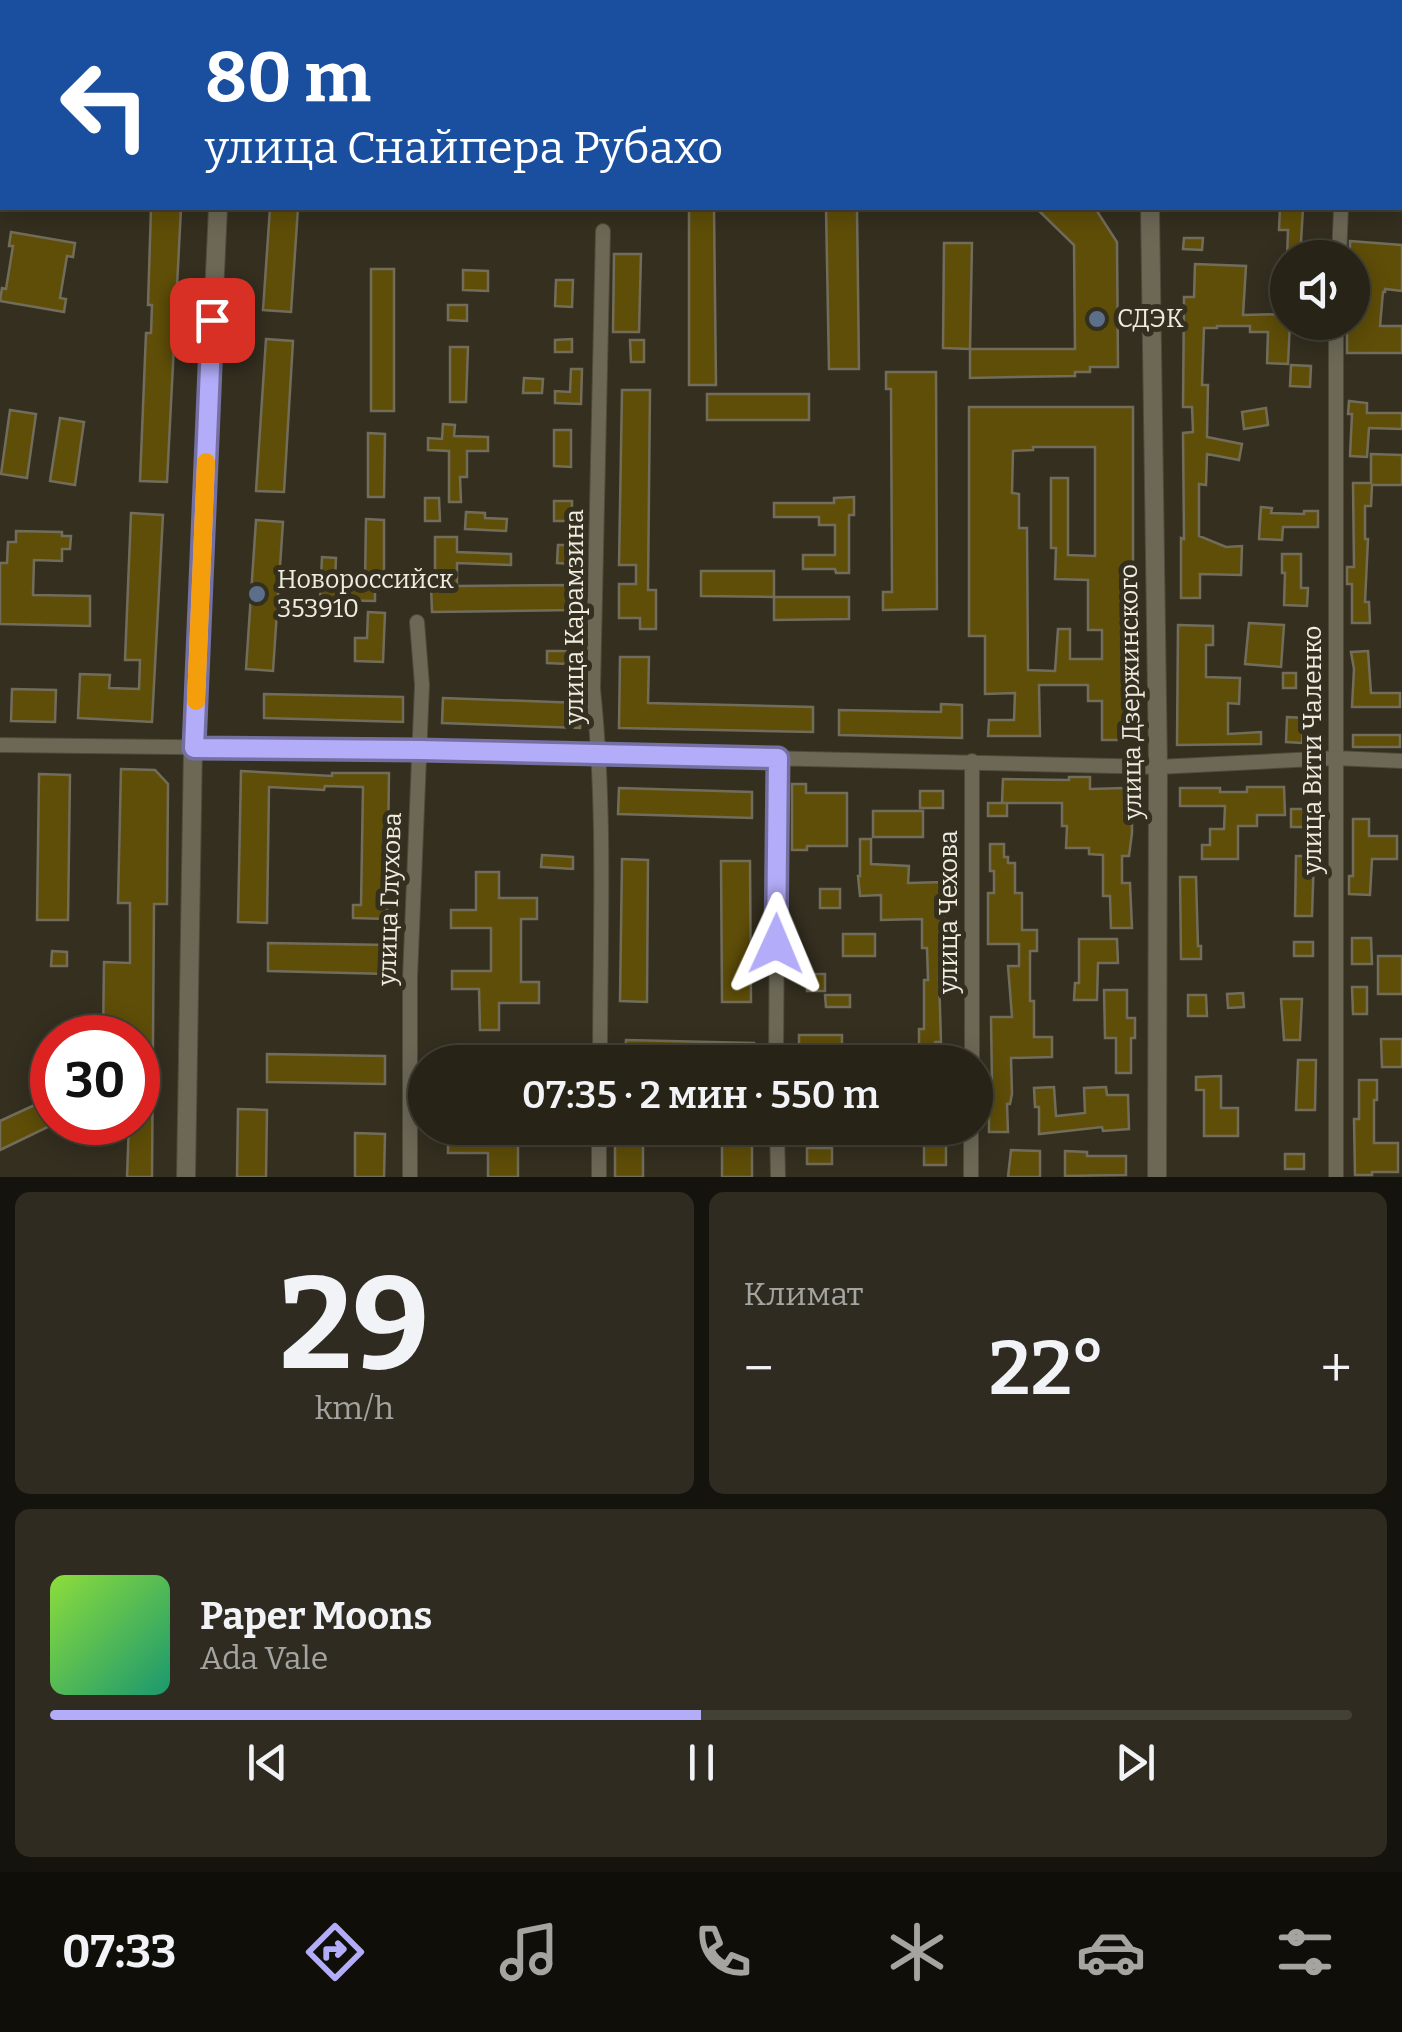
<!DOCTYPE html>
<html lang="ru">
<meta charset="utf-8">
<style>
:root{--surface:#272317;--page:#2f2b20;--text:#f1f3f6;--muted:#a4a4a1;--line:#434036;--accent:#b3acf9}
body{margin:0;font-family:Bitter,serif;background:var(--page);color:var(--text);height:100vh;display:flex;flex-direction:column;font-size:38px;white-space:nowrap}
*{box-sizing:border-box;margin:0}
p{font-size:32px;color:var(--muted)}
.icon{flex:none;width:55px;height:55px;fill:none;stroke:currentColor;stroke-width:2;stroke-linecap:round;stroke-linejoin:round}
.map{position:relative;height:1177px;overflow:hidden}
.panel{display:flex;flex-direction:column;gap:15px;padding:15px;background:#15130d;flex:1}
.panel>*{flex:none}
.top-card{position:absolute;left:0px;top:0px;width:1402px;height:210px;box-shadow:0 5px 25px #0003,0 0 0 2px var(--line);background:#1a4fa0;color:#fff;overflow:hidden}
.fabs{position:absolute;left:1270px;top:240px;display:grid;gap:20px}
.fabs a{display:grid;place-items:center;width:100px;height:100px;border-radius:50%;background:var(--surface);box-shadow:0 5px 25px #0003,0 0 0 2px var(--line);font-size:50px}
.speed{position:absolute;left:30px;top:1015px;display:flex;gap:20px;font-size:50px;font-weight:700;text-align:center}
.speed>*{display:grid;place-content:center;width:130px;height:130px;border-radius:50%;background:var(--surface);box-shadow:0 5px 25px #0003,0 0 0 2px var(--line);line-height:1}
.speed .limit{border:15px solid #d22;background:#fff;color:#111}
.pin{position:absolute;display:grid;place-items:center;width:85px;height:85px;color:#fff;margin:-42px;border-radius:20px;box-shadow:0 5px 15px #0006}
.me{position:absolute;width:110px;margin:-55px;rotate:1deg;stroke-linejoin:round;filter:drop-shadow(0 0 8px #0008)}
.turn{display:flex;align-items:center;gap:35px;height:210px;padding:0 40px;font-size:45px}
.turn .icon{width:130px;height:130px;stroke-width:2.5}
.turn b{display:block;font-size:70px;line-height:85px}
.big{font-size:75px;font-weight:600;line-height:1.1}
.panel .card{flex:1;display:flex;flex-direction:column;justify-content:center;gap:15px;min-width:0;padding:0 35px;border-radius:15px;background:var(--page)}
.panel .dial{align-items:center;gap:0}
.dial b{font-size:130px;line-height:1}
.song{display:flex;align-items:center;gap:30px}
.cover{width:120px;height:120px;border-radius:15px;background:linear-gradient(135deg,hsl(90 70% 55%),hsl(160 70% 35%))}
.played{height:10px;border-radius:5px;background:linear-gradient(90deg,var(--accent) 50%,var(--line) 50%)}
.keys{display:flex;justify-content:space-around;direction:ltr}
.heat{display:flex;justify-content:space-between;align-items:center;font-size:55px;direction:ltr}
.panel .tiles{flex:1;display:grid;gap:15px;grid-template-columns:1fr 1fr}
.card:last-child{grid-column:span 2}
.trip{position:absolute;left:408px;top:1045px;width:585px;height:100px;border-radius:50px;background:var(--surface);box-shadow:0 5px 25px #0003,0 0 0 2px var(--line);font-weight:600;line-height:100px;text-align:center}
.tab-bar{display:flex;height:160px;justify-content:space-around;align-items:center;background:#100e09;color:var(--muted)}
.tab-bar .icon{width:70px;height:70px}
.tab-bar .active{color:var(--accent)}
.tab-bar b{font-size:45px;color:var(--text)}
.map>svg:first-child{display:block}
</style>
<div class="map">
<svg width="1402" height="1177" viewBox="0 0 1402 1177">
<rect width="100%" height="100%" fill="#342f1f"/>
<!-- building -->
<path fill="#5f4e08" stroke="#726d5b" stroke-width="2.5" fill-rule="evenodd" d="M151 208H181L167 482 140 481 146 333H151L152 305H148Z
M270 208H298L291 312 263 310Z
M689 208H714L716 385H689Z
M826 208H857L859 369H829Z
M1036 208H1095L1117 242 1118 367H1090V372H1075V376L970 378V349H1075L1074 245Z
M1280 208H1303L1301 242 1316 243 1315 258H1287L1288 230H1279Z
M11 232 75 243 73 257 67 256 60 298 66 299 64 312 0 301 2 288 6 289 13 246H9Z
M1184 238H1203L1202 250 1183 249Z
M1350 241 1402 245V291L1385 289V292H1383L1380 326H1402V353H1347V325H1352L1355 267H1352V258H1350Z
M944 243H972L970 349 943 348Z
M614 254H641L639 332H613Z
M1195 264 1246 266 1243 315 1288 314V322H1290L1288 364 1267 363 1268 332H1250V326H1217V328H1204L1202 385H1208L1207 437 1242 444 1239 460 1207 454 1206 485 1199 484V536L1226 547 1242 546 1241 575 1200 574V598H1181V538L1184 539 1183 433 1193 432 1192 407H1183L1184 297H1194Z
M371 269H394V411H371Z
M463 270 488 271V291L463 290Z
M556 280H573L572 307 555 306Z
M448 305H467V321L448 320Z
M266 339 293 341 284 492 256 491Z
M572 339V352H555V340Z
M630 340H644V362H631Z
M450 347H468L466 402H450Z
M1291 365 1311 366 1310 387 1290 386Z
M571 369H582L581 404 555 403V391L570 392Z
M886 372H936L937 609 883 610V592H892L891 389H886Z
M524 378 543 379 542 393H523Z
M622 390H650L648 590H656V629H640V618H619V584H636V565H619Z
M707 394H809V420H707Z
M1349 401 1367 403V413H1402V429L1369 428 1367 457 1350 456 1352 414H1348Z
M969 407H1133V611H1129V740H1102V701H1088V685H1039L1040 736H988L989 720H1014L1015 693 985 694V636H969ZM1033 447H1095V556L1068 555V478H1051V548H1056L1055 579 1088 580V630H1102V659H1070V629H1058L1055 671 1028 670 1027 528H1019V494L1012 493 1013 451 1033 450Z
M1266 408 1268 425 1244 429 1242 412Z
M10 410 36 414 27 478 1 474Z
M60 418 84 422 75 485 50 481Z
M443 424 455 425 454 436 488 437V451H467V477H460L461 502H449V451L428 450V438L442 439Z
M554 430H571V467L554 466Z
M368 433 385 434 384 497H368Z
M1371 454 1402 455V485H1372L1371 506H1365V539H1368L1365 602H1369L1370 623H1352V584H1347V567H1354L1353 483H1371Z
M854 497V515H849V573H836L835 569H803V555H835V525H819V517H774V503H834V498Z
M425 498H439L440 521H425Z
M554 501H572V521H554Z
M1261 507 1272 508 1271 513 1304 514V511H1318V527H1283L1282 540 1259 539Z
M466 512 485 513V518L507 519 506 531 465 529Z
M131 513 163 515 152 722 78 718 80 674 110 675 109 688 139 689 140 660H125Z
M366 519 384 520V588L375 587V601L320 600 322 557 336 558 335 583H365Z
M256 520 283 522 273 671 246 669Z
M16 531 62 532V536H71L70 549H62V561L34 560 33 595 90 596V626L0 624V563H7L8 542H16Z
M435 537H457V552L511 554V565L457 563V586L573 585 574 610 432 612 431 587H435Z
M558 545H572V564L557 563Z
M1282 554H1301V588H1308L1307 606 1284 605 1285 573H1282Z
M701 571H774V597L701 596Z
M774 597H849V619L774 620Z
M368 612 385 613 383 662 355 661V638H367Z
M1249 623 1284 625 1281 667 1245 664Z
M1178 625 1213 626V645H1206V677L1240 678 1239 704 1228 703V734L1261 732V744L1177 745Z
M547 651H567V664L547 663Z
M1368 651 1371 693H1400V707H1352L1354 669 1351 652Z
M620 657H649L648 703 813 707V732L619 728Z
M1283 673H1296V688H1283Z
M12 689 56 690 55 722 11 721Z
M264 694 403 697V722L264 718Z
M443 698 581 703 580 728 442 723Z
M941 704 962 705V738L839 735V710L941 712Z
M1287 717 1304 718 1302 743 1286 742Z
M1353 735H1400V747H1353Z
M121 769 155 770 168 784 167 904H154L152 1177H127L129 1122H138V1038H103L104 962 130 963V903H118Z
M241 771 332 776V773H389L387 919 353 918V905H361L363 787 325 786 324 790 269 787 267 923 238 922Z
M39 774 70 775 68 920H37Z
M1069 777H1090V789L1124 788V818H1132V833L1129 856H1122V883H1130L1132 928H1111L1110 896H1103V855L1089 854V848H1066L1067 826H1062V803H1002L1003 779 1069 780Z
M792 784H806V793H847V846H807V850H792Z
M1247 787H1284L1285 815H1257V826H1238V859H1202V845H1210V829H1224L1225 806H1180V788H1220V792H1247Z
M619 788 752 792V818L618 814Z
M920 791H943V808H920Z
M988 803H1007V816H988Z
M1291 809H1310V827H1291Z
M873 811H923V837H873Z
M1353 819H1369V836H1397V859H1372L1370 895 1349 894V876H1353Z
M860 839H871V864L909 866 908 883 944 882V896H951V911H944V977H939L941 1042H935V1062H903L902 1046H919V1029H924V980H928L927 948H922V919L881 920V895L860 896 858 876H860Z
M990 844H1004V857H1008V863H1015V893H1022V930H1037V951H1030V1001H1034V1037H1052V1057L1011 1058 1012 1094 1010 1104H1007L1008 1132H989V1104H986V1087H992L991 1017H1012L1008 966H1019V944H988V893H994V871H990Z
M542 855 573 857V869L541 867Z
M1296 856H1314L1312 916H1295Z
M622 859 648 860 647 1002 620 1001Z
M721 861H750L751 1002H722Z
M476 872H499V898H537V919H521V982H539V1003H499V1030H480L479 989H452V971H491V928H451V910H476Z
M1180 877H1196L1198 946H1201V959H1181Z
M820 889H840V908H820Z
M843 934H875V956H843Z
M1352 938H1371L1372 964H1352Z
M1079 939H1117L1118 963H1098L1097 1000H1074L1075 983H1079Z
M1294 942H1313V956H1294Z
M268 943 389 945 388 974 268 971Z
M52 951 67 952V966H51Z
M1378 956H1402V994H1378Z
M807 974H825V991H807Z
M1352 987H1367V1014H1353Z
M1104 990H1127V1018H1135V1038H1131V1073H1116V1038H1105Z
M1243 993 1244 1007 1228 1008 1227 994Z
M825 995H850V1007H826Z
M1188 995H1206L1207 1016H1188Z
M1281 999H1302L1300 1040H1284Z
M799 1035H842V1049H799Z
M1381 1039H1402V1067H1382Z
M626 1040 754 1043V1062H625Z
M836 1051H870V1062H836Z
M267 1054 385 1056V1084L267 1082Z
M1298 1060H1316L1315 1110H1296Z
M1221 1076V1108H1238V1136H1204V1090H1196V1077Z
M1359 1080H1377V1100H1374V1143H1398V1172H1372V1175H1355L1354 1119H1359Z
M1054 1087 1056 1116 1085 1113 1084 1088 1106 1087 1107 1095H1128L1129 1129 1103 1131 1102 1127 1039 1134V1107H1035L1034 1088Z
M52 1097V1125L0 1150V1121Z
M238 1109 267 1110 266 1177H237Z
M478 1128H533L534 1144H518V1177H488V1153H448V1135H478Z
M615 1128H643V1177H615Z
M722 1128H752V1177H722Z
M924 1128H941V1143H946V1165H924Z
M355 1133 385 1134 384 1177H355Z
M807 1148H832V1164H807Z
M1011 1150 1040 1151V1177H1008Z
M1065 1151 1087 1152V1156H1126V1175L1065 1176Z
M1285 1154H1304V1169H1285Z"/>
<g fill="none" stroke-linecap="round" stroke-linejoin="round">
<!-- minor casing -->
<g stroke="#4e4a3c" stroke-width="16">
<path id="minor" d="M439 2 440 0
M620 2V0
M802 2V0
M0 117H2
M1339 258 1341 208
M1336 322V1177
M0 745 420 750 1158 767 1335 758 1402 761
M600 1062C600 938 606 813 593 689L603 231
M776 1062 778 758
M972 1062V761
M777 1128 778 1177
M410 1177V978L422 685 417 622
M599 1177V1128
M971 1177V1128"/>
</g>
<!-- tertiary casing -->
<g stroke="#4e4a3c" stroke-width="20">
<path id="tertiary" d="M214 0 215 2
M1259 2V0
M1285 2V0
M1400 118H1402
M1150 208 1158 767 1157 1177
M186 1177 193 747 218 208"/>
</g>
<!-- minor -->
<use href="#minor" stroke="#6d6856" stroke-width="14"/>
<!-- tertiary -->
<use href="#tertiary" stroke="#6d6856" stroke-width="18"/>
</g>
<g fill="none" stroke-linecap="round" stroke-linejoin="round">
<!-- route casing -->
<g stroke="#7470a2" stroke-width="25">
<path id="route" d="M212 320 194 748 420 750 778 758 776 944"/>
</g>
<!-- route -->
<use href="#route" stroke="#b3acf9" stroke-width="18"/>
<!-- slow -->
<path stroke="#f59e0b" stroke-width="18" d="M196 701 206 462"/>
</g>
<!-- markers -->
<g fill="#5c6f8a" stroke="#342f1f" stroke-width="4">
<circle cx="1097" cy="319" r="10"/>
<circle cx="257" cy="594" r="10"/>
</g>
<g text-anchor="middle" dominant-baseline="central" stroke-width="10" stroke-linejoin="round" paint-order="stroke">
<!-- poi labels -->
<g font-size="25" fill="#eeebe1" stroke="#342f1f" text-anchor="start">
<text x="1117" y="319">СДЭК</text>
<text x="277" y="580">Новороссийск<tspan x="277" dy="29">353910</tspan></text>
</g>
<!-- street labels -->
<g font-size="25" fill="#eeebe1" stroke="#342f1f">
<text transform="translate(575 617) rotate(-90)">улица Карамзина</text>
<text transform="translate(1131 692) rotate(-91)">улица Дзержинского</text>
<text transform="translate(1313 750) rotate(-90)">улица Вити Чаленко</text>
<text transform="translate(390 899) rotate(-88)">улица Глухова</text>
<text transform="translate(949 912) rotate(-90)">улица Чехова</text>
</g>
</g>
</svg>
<div class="fabs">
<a><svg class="icon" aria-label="sound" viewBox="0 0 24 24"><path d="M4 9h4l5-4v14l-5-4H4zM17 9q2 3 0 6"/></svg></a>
</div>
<div class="speed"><div class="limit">30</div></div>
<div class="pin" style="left:212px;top:320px;background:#d93025"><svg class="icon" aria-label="arrive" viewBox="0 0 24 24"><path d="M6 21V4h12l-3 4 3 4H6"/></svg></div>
<svg class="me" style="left:776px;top:944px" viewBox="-20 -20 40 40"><path d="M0-17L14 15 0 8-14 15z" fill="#b3acf9" stroke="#fff" stroke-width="4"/></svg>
<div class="trip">07:35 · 2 мин · 550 m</div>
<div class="top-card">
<div class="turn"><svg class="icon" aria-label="left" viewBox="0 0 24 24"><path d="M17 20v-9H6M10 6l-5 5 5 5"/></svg><div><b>80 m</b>улица Снайпера Рубахо</div></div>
</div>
</div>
<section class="panel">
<div class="tiles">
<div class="card dial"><b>29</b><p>km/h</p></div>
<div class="card"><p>Климат</p>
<div class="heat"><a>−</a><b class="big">22°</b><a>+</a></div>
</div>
<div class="card">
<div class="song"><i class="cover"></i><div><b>Paper Moons</b><p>Ada Vale</p></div></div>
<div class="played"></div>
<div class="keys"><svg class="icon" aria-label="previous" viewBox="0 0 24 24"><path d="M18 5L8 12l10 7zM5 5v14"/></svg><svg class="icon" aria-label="pause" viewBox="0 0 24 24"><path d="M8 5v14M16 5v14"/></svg><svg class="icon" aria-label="next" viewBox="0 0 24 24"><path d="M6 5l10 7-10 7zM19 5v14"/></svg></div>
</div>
</div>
</section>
<nav class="tab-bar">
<b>07:33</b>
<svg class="icon active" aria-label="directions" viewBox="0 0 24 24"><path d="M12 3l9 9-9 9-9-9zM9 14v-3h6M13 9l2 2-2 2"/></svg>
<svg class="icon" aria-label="music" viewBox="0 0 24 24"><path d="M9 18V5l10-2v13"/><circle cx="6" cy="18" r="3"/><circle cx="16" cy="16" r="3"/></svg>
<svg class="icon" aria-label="phone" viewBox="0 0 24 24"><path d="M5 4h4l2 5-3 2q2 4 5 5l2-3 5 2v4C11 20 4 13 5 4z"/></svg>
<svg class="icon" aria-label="climate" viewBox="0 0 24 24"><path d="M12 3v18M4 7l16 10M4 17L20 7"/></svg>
<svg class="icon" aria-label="car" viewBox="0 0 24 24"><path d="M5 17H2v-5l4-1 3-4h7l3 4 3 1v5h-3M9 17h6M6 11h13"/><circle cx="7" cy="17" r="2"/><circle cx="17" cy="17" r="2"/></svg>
<svg class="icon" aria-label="filters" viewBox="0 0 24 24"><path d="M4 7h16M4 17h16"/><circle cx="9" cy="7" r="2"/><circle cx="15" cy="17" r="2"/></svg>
</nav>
